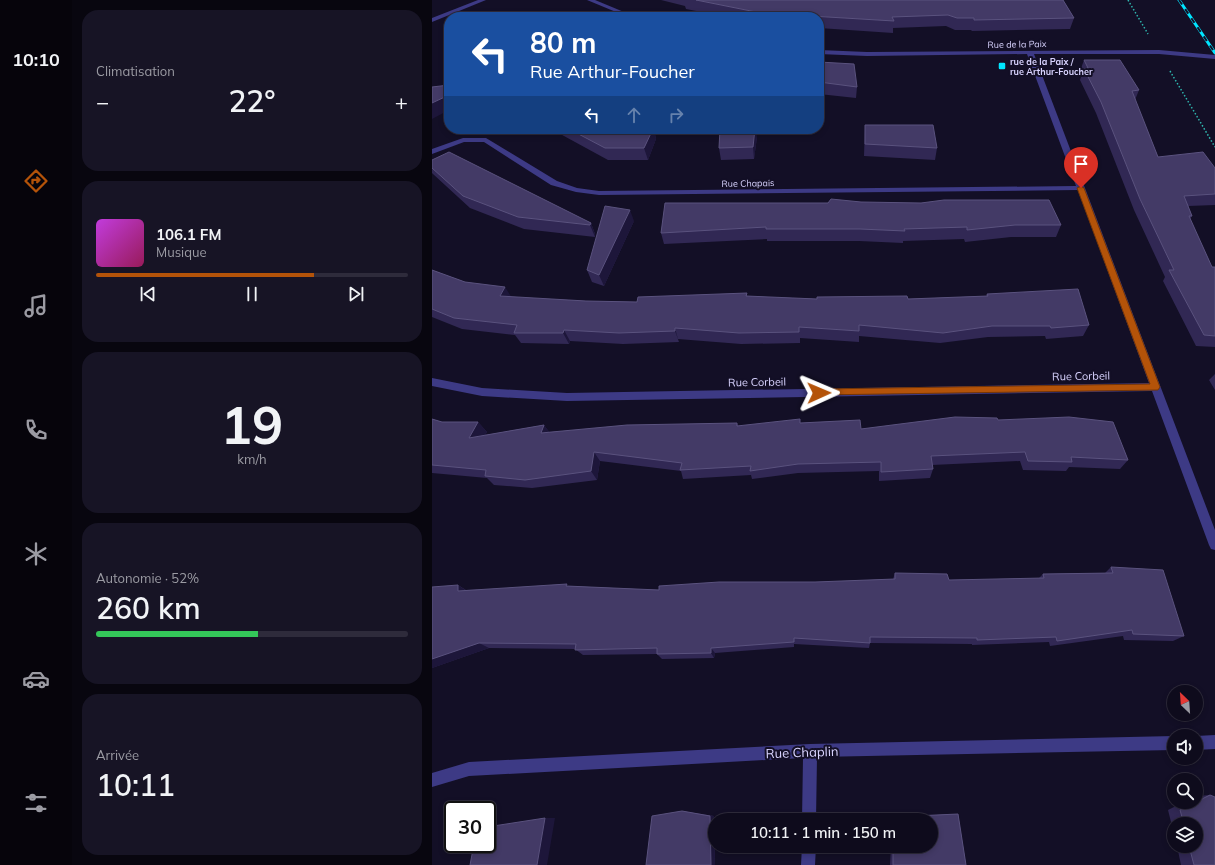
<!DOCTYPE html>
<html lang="fr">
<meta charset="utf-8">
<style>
:root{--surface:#0e0b1c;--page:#171425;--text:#f1f3f6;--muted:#9b9ba3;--line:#2e2b3b;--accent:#b45309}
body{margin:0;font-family:Mulish,sans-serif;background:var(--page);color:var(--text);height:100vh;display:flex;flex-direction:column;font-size:15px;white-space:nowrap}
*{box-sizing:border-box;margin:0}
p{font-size:13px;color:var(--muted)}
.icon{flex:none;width:22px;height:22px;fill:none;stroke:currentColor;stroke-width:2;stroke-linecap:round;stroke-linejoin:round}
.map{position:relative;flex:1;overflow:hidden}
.drawer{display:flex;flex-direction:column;gap:10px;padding:10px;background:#08060f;width:360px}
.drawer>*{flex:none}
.top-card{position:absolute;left:12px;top:12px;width:380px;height:122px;border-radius:16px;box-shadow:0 2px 6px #0003,0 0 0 1px var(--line);background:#1a4fa0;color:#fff;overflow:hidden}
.needle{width:26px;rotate:335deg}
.buttons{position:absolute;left:735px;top:685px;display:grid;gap:8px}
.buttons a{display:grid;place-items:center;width:36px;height:36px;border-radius:50%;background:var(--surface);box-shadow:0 2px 6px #0003,0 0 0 1px var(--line);font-size:20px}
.speed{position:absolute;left:12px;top:801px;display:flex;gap:8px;font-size:20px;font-weight:700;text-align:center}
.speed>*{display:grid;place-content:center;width:52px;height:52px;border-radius:50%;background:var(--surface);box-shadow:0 2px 6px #0003,0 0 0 1px var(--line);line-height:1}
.speed .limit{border:2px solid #111;border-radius:6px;background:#fff;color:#111}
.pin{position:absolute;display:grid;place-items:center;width:34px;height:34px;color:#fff;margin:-41px -17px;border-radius:50% 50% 50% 0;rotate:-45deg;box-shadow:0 0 4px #0007}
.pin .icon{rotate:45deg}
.me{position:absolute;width:44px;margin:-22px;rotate:89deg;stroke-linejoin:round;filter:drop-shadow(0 0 3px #0008)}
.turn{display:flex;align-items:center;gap:14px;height:84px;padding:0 20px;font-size:18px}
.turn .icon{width:52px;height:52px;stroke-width:2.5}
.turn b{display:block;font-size:28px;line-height:34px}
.lanes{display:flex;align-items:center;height:38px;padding:0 20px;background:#0003;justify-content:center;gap:20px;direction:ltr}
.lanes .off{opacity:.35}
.big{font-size:30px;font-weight:600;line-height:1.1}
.drawer .widget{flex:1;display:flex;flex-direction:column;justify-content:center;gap:6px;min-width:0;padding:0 14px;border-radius:16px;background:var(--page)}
.drawer .dial{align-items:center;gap:0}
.dial b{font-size:52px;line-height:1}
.song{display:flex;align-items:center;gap:12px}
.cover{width:48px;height:48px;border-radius:6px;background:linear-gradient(135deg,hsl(290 70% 55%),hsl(330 70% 35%))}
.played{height:4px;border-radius:2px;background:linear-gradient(90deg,var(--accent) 70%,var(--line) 70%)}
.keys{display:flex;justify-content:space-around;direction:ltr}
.heat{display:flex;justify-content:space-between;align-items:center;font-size:22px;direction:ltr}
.charge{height:6px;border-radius:3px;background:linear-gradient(90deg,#34c759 52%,var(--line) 0)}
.trip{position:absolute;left:276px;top:813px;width:230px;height:40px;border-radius:20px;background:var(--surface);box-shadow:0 2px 6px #0003,0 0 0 1px var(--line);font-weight:600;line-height:40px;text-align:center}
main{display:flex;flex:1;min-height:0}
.tab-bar{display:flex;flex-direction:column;width:72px;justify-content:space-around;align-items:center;background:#06040b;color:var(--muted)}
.tab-bar .icon{width:28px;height:28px}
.tab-bar .current{color:var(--accent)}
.tab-bar b{font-size:18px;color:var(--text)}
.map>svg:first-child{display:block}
</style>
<main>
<nav class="tab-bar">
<b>10:10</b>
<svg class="icon current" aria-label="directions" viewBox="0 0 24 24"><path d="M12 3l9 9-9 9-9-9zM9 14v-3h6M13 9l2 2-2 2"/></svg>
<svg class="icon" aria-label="music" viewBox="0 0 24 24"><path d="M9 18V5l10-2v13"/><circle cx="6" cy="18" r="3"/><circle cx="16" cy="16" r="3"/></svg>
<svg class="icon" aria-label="phone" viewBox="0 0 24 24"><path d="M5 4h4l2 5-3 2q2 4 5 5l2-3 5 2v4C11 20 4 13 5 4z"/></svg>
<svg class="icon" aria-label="climate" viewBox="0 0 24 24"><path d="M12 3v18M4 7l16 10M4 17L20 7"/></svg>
<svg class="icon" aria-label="car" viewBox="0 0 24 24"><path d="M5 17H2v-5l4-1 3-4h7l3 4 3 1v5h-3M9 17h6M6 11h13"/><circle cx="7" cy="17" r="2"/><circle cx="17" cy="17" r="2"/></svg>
<svg class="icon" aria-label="filters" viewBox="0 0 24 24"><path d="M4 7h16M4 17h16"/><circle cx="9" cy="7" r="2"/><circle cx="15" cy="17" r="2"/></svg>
</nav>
<section class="drawer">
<div class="widget"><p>Climatisation</p>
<div class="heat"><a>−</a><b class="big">22°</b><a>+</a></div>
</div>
<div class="widget">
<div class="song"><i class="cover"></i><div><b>106.1 FM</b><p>Musique</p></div></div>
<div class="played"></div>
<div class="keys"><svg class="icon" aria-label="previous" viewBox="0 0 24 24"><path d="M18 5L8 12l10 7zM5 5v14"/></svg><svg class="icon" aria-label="pause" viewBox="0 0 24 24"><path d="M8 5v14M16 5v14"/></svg><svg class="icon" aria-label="next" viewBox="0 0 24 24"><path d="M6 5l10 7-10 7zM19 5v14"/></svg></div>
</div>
<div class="widget dial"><b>19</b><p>km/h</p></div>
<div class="widget"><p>Autonomie · 52%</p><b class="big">260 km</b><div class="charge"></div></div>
<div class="widget"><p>Arrivée</p><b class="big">10:11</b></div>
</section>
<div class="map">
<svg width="783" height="865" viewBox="0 0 783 865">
<rect width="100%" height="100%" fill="#130f26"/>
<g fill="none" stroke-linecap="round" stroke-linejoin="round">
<!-- path -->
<path stroke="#2fb8b0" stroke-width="1.5" stroke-dasharray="1.5 2" stroke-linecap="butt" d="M696 0 716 34
M738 71 783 147"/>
<!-- street -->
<path fill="#3d3a85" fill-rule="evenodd" d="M46 0H54L0 22V18Z
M155 0H163L204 17H196Z
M387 50 435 52 727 50 783 55V59L727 54H602L783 530V550L779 549 777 545 720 391 135 401 50 396 0 386V378L50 388 135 393 717 383 646 190 167 195 144 192 119 185 52 142H32L0 154V149L31 138H54L125 181 145 188 167 191 644 186 595 54 435 56 387 54Z
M783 735V749L764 750V736Z
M742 736V750L385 757 384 820H370L371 758 37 776 0 787V773L37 762 378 744Z
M370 846H384L383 865H369Z"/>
<!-- rail casing -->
<g stroke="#00e5ff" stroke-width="3">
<path id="rail" d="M747 0 783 53"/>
</g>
<!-- rail -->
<use href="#rail" stroke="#130f26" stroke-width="2" stroke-dasharray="5.5" stroke-linecap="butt"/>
</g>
<!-- wall -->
<path fill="#312854" d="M229 0H631L642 18 638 29 540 31 539 30H523L514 26 461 28V33L387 28V17H295L254 9 253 6Z
M652 60 707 90 703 100 726 157 783 168V205L756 206 760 216 758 219 780 267H783V347L764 346 731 281 733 277 702 210 664 113 648 80 650 74 648 71Z
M387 62 425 87 424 98 387 94Z
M433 125 505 148 503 160 432 156Z
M114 129H222L224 139 216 160H176L121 130 118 132Z
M325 137 322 159 289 160 287 148Z
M0 160 159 223 163 234V237L92 229 38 208 1 174 0 173Z
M396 203 629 225 624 237H579L533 242 532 239 471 241V243L427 241H335V239L232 244 229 233Z
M202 221 172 286 160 282 155 270Z
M0 270 33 282 79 297 154 301 205 302 315 293V296L385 299H476L554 296 555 294 657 325 651 336 614 339 613 336 556 337 508 343 427 336V342L368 338V343L309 344 246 339 247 342 191 344 138 341 137 344 89 343 83 335 30 329 0 317Z
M783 374V390L777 380Z
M0 419 10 422H46L55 432 53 435 112 425 117 432 305 423 306 426 368 423 429 429 566 420 696 460 688 469 637 467 634 471 591 470 588 461 500 465 501 469 498 478 447 481V471L366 473 320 479 319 475 251 479 249 471 168 461 165 480 100 488 62 485 55 478 0 473Z
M679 567 752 636 741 641 692 640 691 636 618 646 617 642 540 645V644L438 643 437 648 362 644V647L283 653 282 658 230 659 225 654 151 655 143 649 57 648 0 668 26 585 34 590 137 586 227 590 461 579 463 573 517 580 606 579 611 574 673 573Z
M778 795 783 865H749L745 846H764V824H742V834L736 810 752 802H764V796H765Z
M250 811 282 816 283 865H214Z
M526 814 534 865H458L459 846H499V820H459V817Z"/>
<!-- shaded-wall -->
<path fill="#1d163a" d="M17 95V110L0 119V103Z
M117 129H120L121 130 118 132Z
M221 129H222L224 139 216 160 212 148Z
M323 129H324L325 137 322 159 321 147Z
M198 210 202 221 172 286 167 275Z
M159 223 163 234V237L158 225Z
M73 287 80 298 68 296Z
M243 328 246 339 247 342 243 331Z
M132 330 138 341 137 344 131 333Z
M46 422 55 432 46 447 37 438Z
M112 425 119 434 109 433Z
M162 452 168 461 165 480 159 471Z
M26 585 36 592 26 591Z
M47 643 57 648 0 668V659Z
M279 648 283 653 282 658 279 653Z
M278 816H282L283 865H279Z
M113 818H123L115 865H105Z"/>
<!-- building -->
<path fill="#433a66" stroke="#5a527e" d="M264 0H631L642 18 542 20V18H525L516 15 460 17 462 21 329 13Z
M652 60H688L707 90 700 91 726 157 771 152 783 168V194L752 196 760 216H757L780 267H783V336L772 335 737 270H742L708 199 669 102 652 69 656 68Z
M387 62 422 64 425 87 387 82Z
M17 85V95L0 103V87Z
M433 125H501L505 148 433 144Z
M137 129H221L212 148H173Z
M288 129H323L321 147 287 148Z
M17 152 159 223 158 225 86 217 31 196 0 168V160Z
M399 199 429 202 489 203 512 200H617L629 225H583L535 230V227L472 229 473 231 428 229H334V227L229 233 233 203H396Z
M173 206 198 210 167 275 155 270Z
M0 270 33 282 73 287 68 296 154 301 205 302 206 297 315 293 314 296 385 299V297L475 296 476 299 556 296 555 294 646 289 657 325 619 328 618 326H560L511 333 427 325V331L367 327V332L307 333 243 328V331L187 333 132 330 131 333H82L85 325 22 318 0 309Z
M523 417 565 418 566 420 637 417 681 422 696 460 639 457 640 462 596 461 593 452 499 456 501 469 449 472V462L366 464 318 471 319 466 248 470 250 463 162 452 159 471 93 480 53 476 54 470 0 465V419L10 422H46L37 438 112 425 109 433 195 425 305 423V426L368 419V423L428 420 429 429Z
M679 567 731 570 752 636 701 634 700 630 625 641 624 637 545 640V638L438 637V643L362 638V642L279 648V653L225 654V648L143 650 144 644 47 643 0 659V587L26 585V591L135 584 134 586 227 590V586L287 582H383L463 579V573L515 574 517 580 612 578 611 574 681 573Z
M778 795 783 797V865H762L757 846H764V824H752L748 810Z
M250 811 278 816 279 865H214L220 816Z
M526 814 534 865H461V846H499V820H461V817Z
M113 818 105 865H38L42 844H55V827Z"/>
<!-- route -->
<path fill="#b45309" stroke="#753606" d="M649 186 652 188 728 387 726 390 384 395V390L387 389 718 384 645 188Z"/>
<!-- markers -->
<rect fill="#00e5ff" stroke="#130f26" stroke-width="1.5" x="566" y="62" width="8" height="8" rx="2"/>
<g text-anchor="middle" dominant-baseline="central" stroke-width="4" stroke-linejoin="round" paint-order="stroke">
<!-- far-street labels -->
<g font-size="9" fill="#d9d4ff" stroke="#130f26">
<text transform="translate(585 44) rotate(-1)">Rue de la Paix</text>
<text transform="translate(316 183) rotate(-1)">Rue Chapais</text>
</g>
<!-- far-poi labels -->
<g font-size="9" font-weight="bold" fill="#d9d4ff" stroke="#130f26" text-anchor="start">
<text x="578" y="61">rue de la Paix /<tspan x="578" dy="10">rue Arthur-Foucher</tspan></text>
</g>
<!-- street labels -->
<g font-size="11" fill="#d9d4ff" stroke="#130f26">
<text transform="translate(649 376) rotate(-1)">Rue Corbeil</text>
<text transform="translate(325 382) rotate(-1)">Rue Corbeil</text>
</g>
<!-- near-street labels -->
<g font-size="13" fill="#d9d4ff" stroke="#130f26">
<text transform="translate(370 752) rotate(-2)">Rue Chaplin</text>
</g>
</g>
</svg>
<div class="buttons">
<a><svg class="needle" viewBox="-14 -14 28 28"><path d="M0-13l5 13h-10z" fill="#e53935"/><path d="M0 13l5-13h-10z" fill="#9b9ba3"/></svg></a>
<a><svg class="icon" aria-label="sound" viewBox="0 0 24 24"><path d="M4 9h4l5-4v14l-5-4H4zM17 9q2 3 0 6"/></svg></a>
<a><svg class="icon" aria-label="search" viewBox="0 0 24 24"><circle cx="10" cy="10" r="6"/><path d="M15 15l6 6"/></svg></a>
<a><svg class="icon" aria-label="layers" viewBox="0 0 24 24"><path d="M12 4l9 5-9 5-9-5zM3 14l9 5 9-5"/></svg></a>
</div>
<div class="speed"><div class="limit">30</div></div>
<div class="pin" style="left:649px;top:188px;background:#d93025"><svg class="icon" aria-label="arrive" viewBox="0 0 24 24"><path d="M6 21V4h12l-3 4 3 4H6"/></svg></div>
<svg class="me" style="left:387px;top:393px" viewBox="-20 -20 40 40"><path d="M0-17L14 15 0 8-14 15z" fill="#b45309" stroke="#fff" stroke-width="4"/></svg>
<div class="trip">10:11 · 1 min · 150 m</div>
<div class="top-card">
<div class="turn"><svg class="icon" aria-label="left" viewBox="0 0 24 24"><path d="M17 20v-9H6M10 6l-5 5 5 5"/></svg><div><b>80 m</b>Rue Arthur-Foucher</div></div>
<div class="lanes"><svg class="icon" aria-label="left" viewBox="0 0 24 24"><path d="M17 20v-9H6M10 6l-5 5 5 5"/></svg><svg class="icon off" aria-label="ahead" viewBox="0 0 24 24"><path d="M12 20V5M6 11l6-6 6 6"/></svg><svg class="icon off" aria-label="right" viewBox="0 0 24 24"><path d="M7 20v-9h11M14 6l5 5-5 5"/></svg></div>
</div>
</div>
</main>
